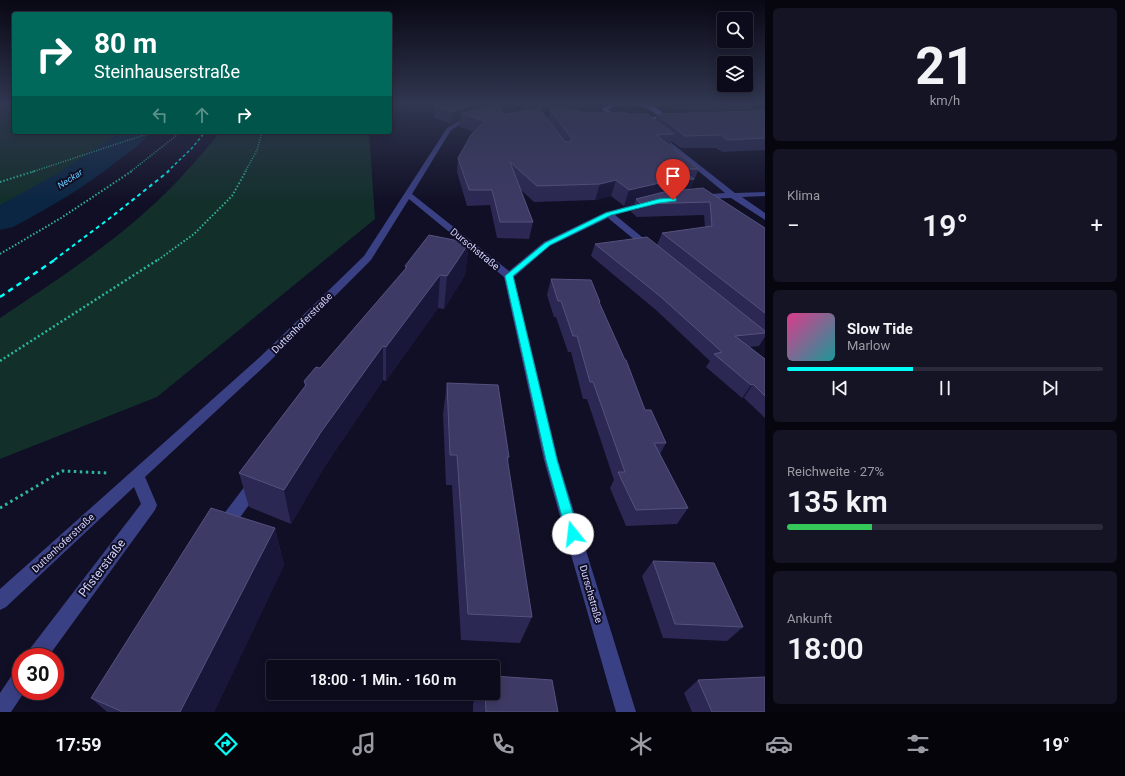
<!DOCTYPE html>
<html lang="de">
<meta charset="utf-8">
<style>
:root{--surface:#0c0b1c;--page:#151425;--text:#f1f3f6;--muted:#9a9ba3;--line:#2c2b3b;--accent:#01fdf8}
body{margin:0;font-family:Roboto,sans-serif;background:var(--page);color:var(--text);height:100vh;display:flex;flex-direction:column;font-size:15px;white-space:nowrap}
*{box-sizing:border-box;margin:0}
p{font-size:13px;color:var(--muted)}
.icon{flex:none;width:22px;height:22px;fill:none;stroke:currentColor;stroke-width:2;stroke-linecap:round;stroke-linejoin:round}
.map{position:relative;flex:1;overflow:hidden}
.panel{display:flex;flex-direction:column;gap:8px;padding:8px;background:#07060f;width:360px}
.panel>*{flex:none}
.top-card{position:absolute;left:12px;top:12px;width:380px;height:122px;border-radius:4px;box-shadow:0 2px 10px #0003,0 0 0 1px var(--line);background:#00695c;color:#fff;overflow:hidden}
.controls{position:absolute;left:717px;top:12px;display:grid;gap:8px}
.controls a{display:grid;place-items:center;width:36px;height:36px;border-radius:4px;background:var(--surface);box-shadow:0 2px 10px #0003,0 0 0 1px var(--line);font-size:20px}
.speed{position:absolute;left:12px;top:648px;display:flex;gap:8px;font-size:20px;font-weight:700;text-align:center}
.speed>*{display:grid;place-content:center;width:52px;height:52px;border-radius:50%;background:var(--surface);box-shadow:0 2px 10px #0003,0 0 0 1px var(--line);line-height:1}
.speed .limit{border:6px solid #d22;background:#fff;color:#111}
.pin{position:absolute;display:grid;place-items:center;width:34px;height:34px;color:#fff;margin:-41px -17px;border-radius:50% 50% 50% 0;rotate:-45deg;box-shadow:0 0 4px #0007}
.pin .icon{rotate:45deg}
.me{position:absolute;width:44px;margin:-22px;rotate:344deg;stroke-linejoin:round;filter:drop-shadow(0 0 3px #0008)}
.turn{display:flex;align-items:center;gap:14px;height:84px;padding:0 16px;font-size:18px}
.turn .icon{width:52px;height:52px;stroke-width:2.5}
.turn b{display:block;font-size:28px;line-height:34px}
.lanes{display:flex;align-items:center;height:38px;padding:0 16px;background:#0003;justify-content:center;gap:20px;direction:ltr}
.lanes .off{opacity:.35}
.big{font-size:30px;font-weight:600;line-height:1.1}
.panel .card{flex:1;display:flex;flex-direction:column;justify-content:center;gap:6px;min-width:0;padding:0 14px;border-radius:6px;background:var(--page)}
.panel .dial{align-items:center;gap:0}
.dial b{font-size:52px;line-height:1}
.song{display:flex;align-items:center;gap:12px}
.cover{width:48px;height:48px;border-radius:6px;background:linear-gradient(135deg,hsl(330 70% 55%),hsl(180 70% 35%))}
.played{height:4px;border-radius:2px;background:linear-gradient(90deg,var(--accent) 40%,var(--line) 40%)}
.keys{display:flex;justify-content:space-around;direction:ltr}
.heat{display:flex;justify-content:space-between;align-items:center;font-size:22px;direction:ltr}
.charge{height:6px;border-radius:3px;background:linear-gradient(90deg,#34c759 27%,var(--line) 0)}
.trip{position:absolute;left:266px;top:660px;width:234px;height:40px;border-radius:4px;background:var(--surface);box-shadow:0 2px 10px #0003,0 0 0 1px var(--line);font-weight:600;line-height:40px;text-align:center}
.dock{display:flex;height:64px;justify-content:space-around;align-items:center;background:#05040b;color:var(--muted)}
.dock .icon{width:28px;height:28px}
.dock .active{color:var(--accent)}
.dock b{font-size:18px;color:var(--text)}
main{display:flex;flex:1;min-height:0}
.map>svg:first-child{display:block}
</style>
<main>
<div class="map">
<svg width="765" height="712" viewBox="0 0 765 712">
<rect width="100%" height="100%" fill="#100f25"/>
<!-- green -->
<path fill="#122f2a" d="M0 103H14V132H122L44 183 0 207Z
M521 103H585L584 106 565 111H522Z
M647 103 689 107 738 103 753 104 752 109C714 111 685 114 647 103Z
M220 132H369L375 219 157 397 0 459V318C63 276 131 232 182 176 195 162 208 147 220 132Z"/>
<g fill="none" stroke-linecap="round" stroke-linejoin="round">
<!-- river -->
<path fill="#0a2643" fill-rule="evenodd" d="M120 132H151C143 143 132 150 121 158 88 185 51 207 13 227L0 230V205L60 172Z"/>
<!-- path-far3 -->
<path stroke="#2fb79e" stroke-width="1.5" stroke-dasharray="1 1.5" stroke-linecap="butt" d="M32 172 153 132
M130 172 181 132
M245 172 257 150 262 132"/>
<!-- path-far2 -->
<path stroke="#2fb79e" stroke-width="2" stroke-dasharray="1.5 2" stroke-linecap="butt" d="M0 182 35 171
M0 254 61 218 132 171
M158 260 194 234 232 196 246 171"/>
<!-- path-far1 -->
<path stroke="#2fb79e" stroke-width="2.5" stroke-dasharray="2 2.5" stroke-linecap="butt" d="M0 361 159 259"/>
<!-- path -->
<path stroke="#2fb79e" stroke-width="3" stroke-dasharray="2.5 3.5" stroke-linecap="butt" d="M0 508 62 471 108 473"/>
<!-- lane -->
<path fill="#3a4084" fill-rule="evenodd" d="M256 477 261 478 264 483 261 488 229 533 223 535 217 533 215 528 217 523 251 478Z"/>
<!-- street -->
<path fill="#3a4084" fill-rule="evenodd" d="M476 117 478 118V120L461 124 451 130 412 194 509 271 544 242 606 212 648 201 652 203 651 205 615 215 653 246 655 248 653 250H647L608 218 550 246 514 277 558 460 636 712H616L544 460 504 277 409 199 371 260 269 362 145 477 157 505 155 510 48 657H26L29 650 141 504 134 487 6 607 0 610V589L261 356 364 256 447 128 457 122Z
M656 134H660L735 193 765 192V196L742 197 765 213V220L731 198 695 199V195H698L725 193 656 136Z
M21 669V691H25L11 712H0V693L14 672Z"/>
<!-- secondary -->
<path fill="#6a79ff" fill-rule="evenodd" d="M613 103C631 103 652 99 664 115 650 130 614 124 602 109L605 106ZM627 105 645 107 658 115C645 124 618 120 608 109L617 106Z"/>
<!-- rail-far2 -->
<path stroke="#01fdf8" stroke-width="1.5" stroke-dasharray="3 2.5" stroke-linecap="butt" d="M167 172 192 148 205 132"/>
<!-- rail-far1 -->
<path stroke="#01fdf8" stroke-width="2" stroke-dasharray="4 3.5" stroke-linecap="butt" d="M54 260 110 218 169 171"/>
<!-- rail -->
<path stroke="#01fdf8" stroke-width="2.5" stroke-dasharray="5.5 4.5" stroke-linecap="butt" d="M0 297 56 259"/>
</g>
<!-- wall -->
<path fill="#2b2853" d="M435 103H499V107L502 114 548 119 550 109 579 112 629 114 655 120 657 114 753 111 765 109V150L722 152 716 148H681L671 141 670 145 699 169 690 189 765 228V337L759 346 750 347 765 359V418L744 398H742L706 367 710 361 656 310 591 256 595 244 657 245 662 233 705 227 704 215 637 217 631 212 634 204 624 206 611 196 595 200 534 202 520 189 533 222 529 239 497 238 490 205 467 206 457 172 458 158 475 132 460 127V120L457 121 451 124 434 118Z
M469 243 465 275 444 309 438 308 386 381 383 380 325 466 291 524 249 507 239 473 303 389 305 387 304 381 320 368 405 270V266Z
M551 279 600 302 599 304 645 410 666 443 660 454 688 508 677 524 626 526 610 488 614 480 587 399H583L571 352H568L556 317H554L547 295Z
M447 383 509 457 508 463 532 617 520 643 461 640 452 485H446L443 414Z
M275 528 284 565 214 712H107L91 698Z
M653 561 743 627 727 641 663 638 642 576Z
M698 680 765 712H692L684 693Z
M477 693H493L558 712H473V704Z"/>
<!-- shaded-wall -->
<path fill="#181639" d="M484 103H490L489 114 461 113 460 120 457 121 451 124 452 112 458 109Z
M694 179 688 194 636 199 634 204 624 206 629 190 664 182Z
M616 180 611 196 595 200 600 184Z
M469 243 465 275 444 309 447 276Z
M440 275 438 308 386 381V347Z
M383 346V380L325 466 291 524 284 490 321 432Z
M753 384 744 398H742L751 385Z
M275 528 284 565 214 712H180Z"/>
<!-- building -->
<path fill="#3d3a65" stroke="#54527e" d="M435 103H484L458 109 452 112 434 106Z
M501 107 502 114 540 109 565 142H570L572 139 550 109 578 110 579 112 627 113 629 114H647L674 134 656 135 699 169H679L694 179 664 182 629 190 616 180 600 184 537 186 510 162 533 222H500L492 190H469L458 158 471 135 485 121 461 113 491 108Z
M765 109V138L727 140 721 135 685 136 657 114 753 111Z
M703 188 765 228V313L662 233 712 226 710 202 641 204 636 199 664 192Z
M429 235 469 243 447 276 440 275 386 347 383 346 321 432 284 490 239 473 303 389 306 385 304 381 316 367 320 368 407 267 405 266Z
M647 237 765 331V333L735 336 765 359V396L753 384 751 385 714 354 722 352 661 297 595 244Z
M551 279 591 280 600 302H599L625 360H626L645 410H651L666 443H654L688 508 636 510 618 472H625L593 382H590L577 336H573L561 301H558Z
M447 383 498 385 509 457H507L532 617 468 614 457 455H450Z
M211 508 275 528 180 712H123L91 698Z
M653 561 714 563 743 627 675 624Z
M493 676 552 680 558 712H486L485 693H493Z
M765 677V712H712L698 680Z"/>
<!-- sky -->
<linearGradient id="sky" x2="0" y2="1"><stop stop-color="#090814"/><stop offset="0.51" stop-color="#313751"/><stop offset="1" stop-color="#313751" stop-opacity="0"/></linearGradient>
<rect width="765" height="203" fill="url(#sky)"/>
<!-- route -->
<path fill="#01fdf8" stroke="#01a4a1" d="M673 198H676V201L659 203 611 215 550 245 513 276 557 460 579 534 578 538 573 540 569 538 567 534 546 460 505 276 545 243 606 213 659 199Z"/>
<g text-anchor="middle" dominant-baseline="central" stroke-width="4" stroke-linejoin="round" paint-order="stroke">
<!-- far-water labels -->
<g font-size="9" font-style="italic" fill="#61c9ff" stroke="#100f25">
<text transform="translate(70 179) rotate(-33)">Neckar</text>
</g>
<!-- street labels -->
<g font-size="10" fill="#d3d3ff" stroke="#100f25">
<text transform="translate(475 249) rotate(39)">Durschstraße</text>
<text transform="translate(302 323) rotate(-45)">Duttenhoferstraße</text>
<text transform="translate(63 543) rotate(-43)">Duttenhoferstraße</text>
<text transform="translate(591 594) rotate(74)">Durschstraße</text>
</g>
<!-- near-street labels -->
<g font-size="12" fill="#d3d3ff" stroke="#100f25">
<text transform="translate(102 568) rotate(-53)">Pfisterstraße</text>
</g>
</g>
</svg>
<div class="controls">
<a><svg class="icon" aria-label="search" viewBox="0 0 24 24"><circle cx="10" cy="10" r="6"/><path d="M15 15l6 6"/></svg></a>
<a><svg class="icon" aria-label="layers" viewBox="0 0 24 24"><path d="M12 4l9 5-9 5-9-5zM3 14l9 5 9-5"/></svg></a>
</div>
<div class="speed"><div class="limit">30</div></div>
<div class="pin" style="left:673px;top:200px;background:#d93025"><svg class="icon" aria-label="arrive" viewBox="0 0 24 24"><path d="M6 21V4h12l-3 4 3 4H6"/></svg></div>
<svg class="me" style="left:573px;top:534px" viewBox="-20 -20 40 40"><circle r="19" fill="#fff"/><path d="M0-13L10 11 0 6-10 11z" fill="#01fdf8"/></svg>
<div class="trip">18:00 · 1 Min. · 160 m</div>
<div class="top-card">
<div class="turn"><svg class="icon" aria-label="right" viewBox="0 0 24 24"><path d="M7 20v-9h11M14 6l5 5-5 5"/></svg><div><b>80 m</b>Steinhauserstraße</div></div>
<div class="lanes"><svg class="icon off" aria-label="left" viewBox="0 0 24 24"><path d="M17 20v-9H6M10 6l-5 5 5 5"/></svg><svg class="icon off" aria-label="ahead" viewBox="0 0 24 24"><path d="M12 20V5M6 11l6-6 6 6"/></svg><svg class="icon" aria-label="right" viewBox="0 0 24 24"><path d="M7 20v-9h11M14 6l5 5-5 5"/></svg></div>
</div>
</div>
<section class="panel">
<div class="card dial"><b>21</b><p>km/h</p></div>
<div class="card"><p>Klima</p>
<div class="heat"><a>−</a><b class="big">19°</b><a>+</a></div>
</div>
<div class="card">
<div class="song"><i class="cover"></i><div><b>Slow Tide</b><p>Marlow</p></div></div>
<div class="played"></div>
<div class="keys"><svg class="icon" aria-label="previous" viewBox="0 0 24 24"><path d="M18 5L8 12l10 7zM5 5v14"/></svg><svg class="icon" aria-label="pause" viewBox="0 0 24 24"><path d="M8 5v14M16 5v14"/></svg><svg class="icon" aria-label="next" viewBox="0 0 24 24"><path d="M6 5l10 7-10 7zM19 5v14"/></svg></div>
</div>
<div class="card"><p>Reichweite · 27%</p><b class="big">135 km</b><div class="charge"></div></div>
<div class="card"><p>Ankunft</p><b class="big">18:00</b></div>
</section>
</main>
<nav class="dock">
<b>17:59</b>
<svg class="icon active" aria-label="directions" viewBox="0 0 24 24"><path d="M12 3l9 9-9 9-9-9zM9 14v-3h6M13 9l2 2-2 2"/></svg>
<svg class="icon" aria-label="music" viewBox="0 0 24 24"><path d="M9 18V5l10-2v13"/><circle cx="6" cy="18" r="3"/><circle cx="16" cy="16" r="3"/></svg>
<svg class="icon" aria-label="phone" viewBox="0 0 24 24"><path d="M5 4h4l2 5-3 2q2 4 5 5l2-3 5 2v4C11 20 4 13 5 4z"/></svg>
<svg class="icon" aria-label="climate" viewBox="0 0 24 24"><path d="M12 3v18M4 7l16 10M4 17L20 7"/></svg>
<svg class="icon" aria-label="car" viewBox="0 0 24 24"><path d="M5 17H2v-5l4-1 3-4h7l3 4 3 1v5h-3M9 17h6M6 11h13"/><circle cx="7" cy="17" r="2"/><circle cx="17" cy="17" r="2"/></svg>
<svg class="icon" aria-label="filters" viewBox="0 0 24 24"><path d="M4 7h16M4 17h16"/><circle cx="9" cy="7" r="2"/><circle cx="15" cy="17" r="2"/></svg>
<b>19°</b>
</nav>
